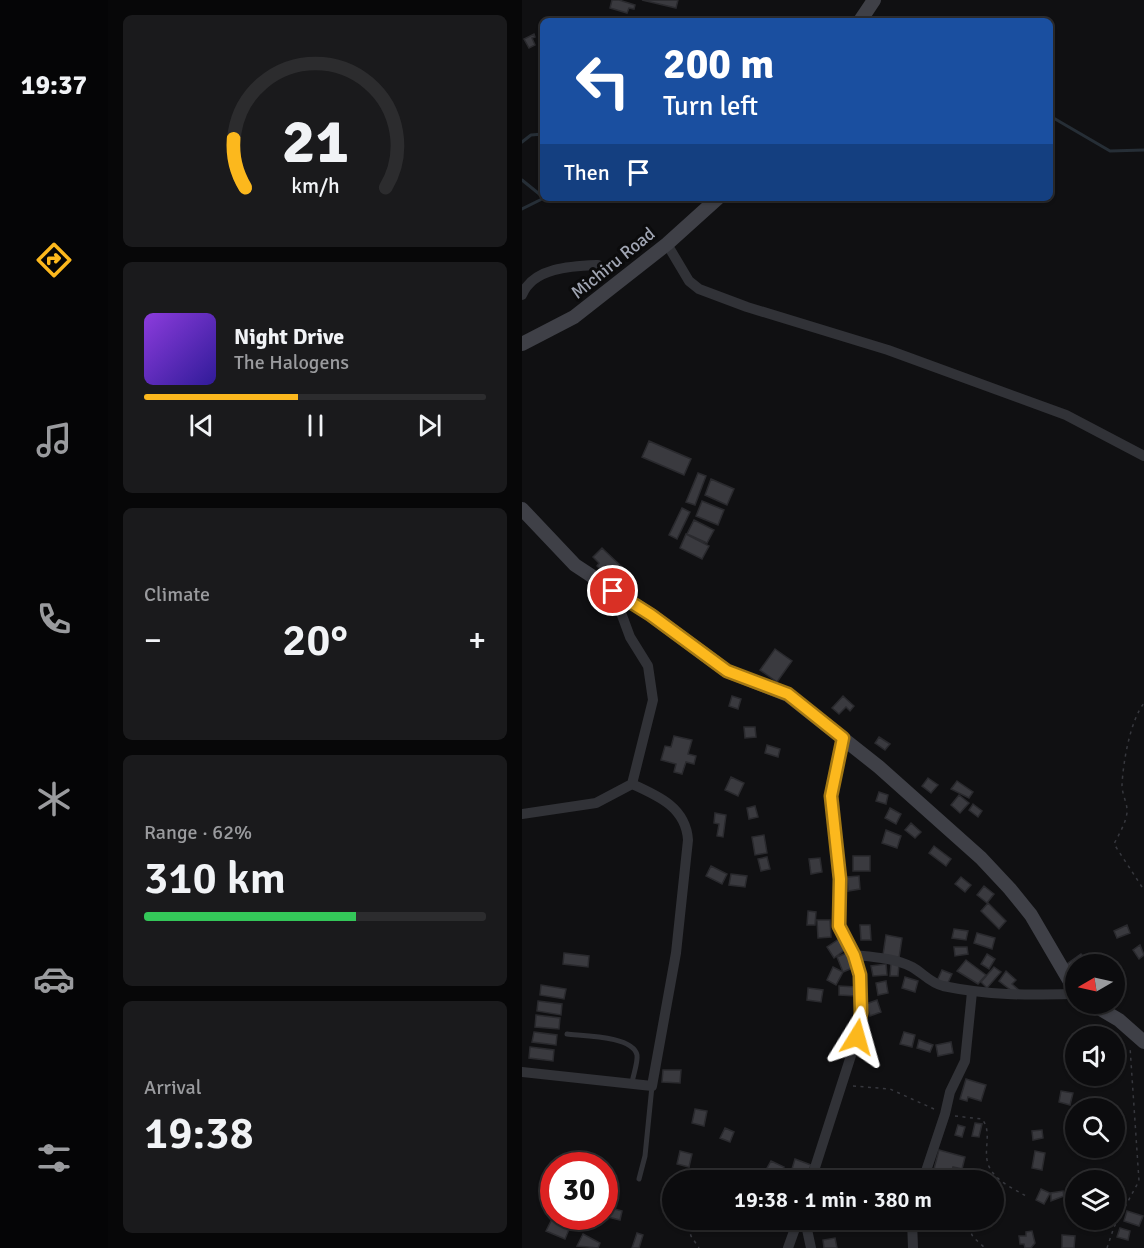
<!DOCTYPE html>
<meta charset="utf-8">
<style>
:root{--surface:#0c0c0e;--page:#1a1a1c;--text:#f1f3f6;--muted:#9a9b9e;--line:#2c2c2e;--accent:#fcb81d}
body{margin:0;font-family:Signika,sans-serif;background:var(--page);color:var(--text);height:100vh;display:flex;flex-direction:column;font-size:22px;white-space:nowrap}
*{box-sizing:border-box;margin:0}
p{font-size:20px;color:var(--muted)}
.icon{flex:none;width:33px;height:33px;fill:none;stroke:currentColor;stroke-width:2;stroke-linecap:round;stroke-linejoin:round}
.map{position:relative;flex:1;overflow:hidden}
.sheet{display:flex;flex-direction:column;gap:15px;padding:15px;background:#070708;width:414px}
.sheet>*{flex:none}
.banner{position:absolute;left:18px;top:18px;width:513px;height:183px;border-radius:9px;box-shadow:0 2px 4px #0004,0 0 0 2px var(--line);background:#1a4fa0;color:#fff;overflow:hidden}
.needle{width:39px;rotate:261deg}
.controls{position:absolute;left:543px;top:954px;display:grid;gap:12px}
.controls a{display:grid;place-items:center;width:60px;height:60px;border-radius:50%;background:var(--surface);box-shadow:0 2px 4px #0004,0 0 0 2px var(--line);font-size:30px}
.speed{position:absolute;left:18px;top:1152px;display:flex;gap:12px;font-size:30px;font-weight:700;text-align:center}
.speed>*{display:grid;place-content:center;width:78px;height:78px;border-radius:50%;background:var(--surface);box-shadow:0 2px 4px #0004,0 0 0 2px var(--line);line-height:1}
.speed .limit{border:9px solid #d22;background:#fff;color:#111}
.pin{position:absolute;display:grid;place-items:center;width:51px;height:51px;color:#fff;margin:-26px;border:3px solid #fff;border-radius:50%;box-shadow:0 2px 6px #0007}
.me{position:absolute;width:66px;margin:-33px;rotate:8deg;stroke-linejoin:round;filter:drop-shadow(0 0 4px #0008)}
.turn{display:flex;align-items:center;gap:21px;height:126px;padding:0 24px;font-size:27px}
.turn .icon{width:78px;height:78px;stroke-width:2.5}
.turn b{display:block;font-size:42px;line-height:51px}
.then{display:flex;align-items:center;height:57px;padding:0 24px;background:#0003;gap:12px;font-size:22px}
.big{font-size:45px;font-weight:600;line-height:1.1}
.sheet .card{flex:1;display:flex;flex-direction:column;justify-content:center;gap:9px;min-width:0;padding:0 21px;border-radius:9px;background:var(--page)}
.sheet .dial{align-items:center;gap:0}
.dial svg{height:156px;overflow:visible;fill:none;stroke:var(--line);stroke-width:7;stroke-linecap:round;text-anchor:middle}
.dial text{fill:var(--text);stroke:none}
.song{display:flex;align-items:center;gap:18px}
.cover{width:72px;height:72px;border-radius:9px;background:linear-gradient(135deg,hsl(270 70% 55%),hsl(250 70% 35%))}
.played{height:6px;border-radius:3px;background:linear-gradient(90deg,var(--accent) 45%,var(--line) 45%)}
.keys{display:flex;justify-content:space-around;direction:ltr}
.heat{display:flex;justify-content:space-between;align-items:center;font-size:33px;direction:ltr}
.charge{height:9px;border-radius:4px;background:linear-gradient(90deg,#34c759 62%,var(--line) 0)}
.trip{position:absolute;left:140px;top:1170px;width:342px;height:60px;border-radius:30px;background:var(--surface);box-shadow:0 2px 4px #0004,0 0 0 2px var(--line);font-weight:600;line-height:60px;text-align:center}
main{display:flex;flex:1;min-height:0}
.dock{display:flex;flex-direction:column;width:108px;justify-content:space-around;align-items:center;background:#050506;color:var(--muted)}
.dock .icon{width:42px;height:42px}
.dock .selected{color:var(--accent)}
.dock b{font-size:27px;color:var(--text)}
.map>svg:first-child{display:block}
</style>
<main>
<nav class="dock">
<b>19:37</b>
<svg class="icon selected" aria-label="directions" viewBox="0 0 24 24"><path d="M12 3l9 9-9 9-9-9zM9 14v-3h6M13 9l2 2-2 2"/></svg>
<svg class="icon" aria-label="music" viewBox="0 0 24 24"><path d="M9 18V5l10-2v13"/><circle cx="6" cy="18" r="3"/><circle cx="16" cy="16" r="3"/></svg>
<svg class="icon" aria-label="phone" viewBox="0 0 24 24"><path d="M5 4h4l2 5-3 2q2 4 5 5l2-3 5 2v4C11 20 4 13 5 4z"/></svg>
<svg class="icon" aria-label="climate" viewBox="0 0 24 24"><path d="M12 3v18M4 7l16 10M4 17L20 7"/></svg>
<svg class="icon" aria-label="car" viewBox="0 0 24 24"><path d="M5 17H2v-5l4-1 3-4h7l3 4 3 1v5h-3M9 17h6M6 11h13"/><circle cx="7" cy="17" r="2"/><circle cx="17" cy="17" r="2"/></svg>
<svg class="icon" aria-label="filters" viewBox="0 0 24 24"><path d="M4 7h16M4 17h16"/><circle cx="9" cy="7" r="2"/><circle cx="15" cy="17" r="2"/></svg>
</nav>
<section class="sheet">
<div class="card dial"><svg viewBox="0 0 100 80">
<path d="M14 69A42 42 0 1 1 86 69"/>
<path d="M14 69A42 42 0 0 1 8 44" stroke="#fcb81d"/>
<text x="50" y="56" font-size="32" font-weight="700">21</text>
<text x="50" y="72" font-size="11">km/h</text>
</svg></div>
<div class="card">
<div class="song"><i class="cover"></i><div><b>Night Drive</b><p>The Halogens</p></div></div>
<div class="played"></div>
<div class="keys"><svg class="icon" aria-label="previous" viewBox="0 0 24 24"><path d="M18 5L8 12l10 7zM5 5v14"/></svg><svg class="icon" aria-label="pause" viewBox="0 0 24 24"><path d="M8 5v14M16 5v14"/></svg><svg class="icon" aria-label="next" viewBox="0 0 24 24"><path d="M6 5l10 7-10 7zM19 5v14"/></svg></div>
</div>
<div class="card"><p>Climate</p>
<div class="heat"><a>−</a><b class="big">20°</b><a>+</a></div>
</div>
<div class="card"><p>Range · 62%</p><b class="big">310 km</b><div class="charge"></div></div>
<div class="card"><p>Arrival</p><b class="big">19:38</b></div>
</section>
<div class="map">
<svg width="622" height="1248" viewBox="0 0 622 1248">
<rect width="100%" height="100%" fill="#101012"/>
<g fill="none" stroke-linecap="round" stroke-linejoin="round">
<!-- stream -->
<path stroke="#262e36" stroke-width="3" d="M528 116 588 151 622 150
M0 142 9 135 21 134
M0 180 21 197
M0 209 22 198"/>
</g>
<!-- building -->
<path fill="#3a3a3f" stroke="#2a2a2e" stroke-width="1.5" d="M90 0H97L113 5 112 9 107 8 105 13 88 8Z
M120 0H156L154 8Z
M12 34 13 37 10 38 13 45 7 48 2 39Z
M127 441 169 459 162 475 120 457Z
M176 473 184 476 173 505 164 502Z
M189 479 212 489 205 505 183 495Z
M180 501 202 510 196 525 174 516Z
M160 508 168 512 155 539 147 535Z
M172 520 192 530 185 543 165 534Z
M164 534 187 546 180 559 158 548Z
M80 548 102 569 93 578 85 570 82 573 75 566 77 563 71 557Z
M253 649 270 661 255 682 238 670Z
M210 696 219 699 216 709 207 706Z
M321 696 332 706 328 711 324 707 317 714 310 708Z
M222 727H233L234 737 223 738Z
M152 736 170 740 166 754 174 756 172 764 164 762 160 774 152 772 154 764 139 760 143 746 149 747Z
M357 737 368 744 363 750 353 743Z
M245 745 258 749 256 757 243 753Z
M209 777 222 783 216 796 203 790Z
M406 778 416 785 409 793 400 786Z
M435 781 451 792 447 798 429 789Z
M357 792 366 795 364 804 354 801Z
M437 795 447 803 438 813 429 805Z
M451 804 460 811 456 817 447 810Z
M233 806 236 817 227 819 225 808Z
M368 808 379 814 374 824 363 818Z
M193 813 204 815 201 837 195 836 197 824 192 823Z
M389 823 399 832 393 838 383 830Z
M364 830 379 836 375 848 360 843Z
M242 835 245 853 233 855 230 837Z
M412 846 429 859 424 866 407 853Z
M331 856H348V871H331Z
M245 857 248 869 239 871 236 859Z
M298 858 300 872 289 874 287 859Z
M189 866 205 874 200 884 184 876Z
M209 874 225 876 223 887 207 885Z
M337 876 338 889 326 891 325 877Z
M439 877 449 885 443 892 433 884Z
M462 886 472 894 465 903 455 895Z
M466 903 484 921 477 929 459 911Z
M286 911 294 912 293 925H285Z
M295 920H308L309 937 296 938Z
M338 925H348L349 940H339Z
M605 925 608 933 595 938 592 931Z
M432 929 446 931 444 940 430 938Z
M455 933 473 938 470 949 452 943Z
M364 935 380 938 377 958 361 955Z
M317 939 324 949 312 958 305 947Z
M618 945 622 955 617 959 611 950Z
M432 947H445L446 954 433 956Z
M327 952 333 967 321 972 315 957Z
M42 953 67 956 66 967 41 964Z
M465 954 473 959 467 969 459 964Z
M559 954 567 964H554L552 973 545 964Z
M444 960 464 975 456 984 435 971Z
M369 963 377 964 376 976H368Z
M364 964 365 975 351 976 349 966Z
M311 967 321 972 314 985 305 980Z
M472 967 479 972 465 988 459 982Z
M420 970 430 974 425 985 415 981Z
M484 971 494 980 490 984 498 991 495 995 477 981Z
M383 977 396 981 393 992 380 988Z
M364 981 366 993 356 995 354 983Z
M19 985 44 989 42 999 18 995Z
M317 986 335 987 334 996 317 995Z
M286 988 301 990 299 1002 285 1000Z
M355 1000 359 1012 348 1016 344 1004Z
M16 1001 40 1004 39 1015 15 1011Z
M14 1015 38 1018 37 1029 13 1027Z
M12 1032 35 1035 34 1045 10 1042Z
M382 1032 393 1035 390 1047 378 1044Z
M397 1040 411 1045 408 1052 395 1048Z
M429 1042 431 1053 416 1056 414 1045Z
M8 1047 32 1050 31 1061 7 1058Z
M141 1070H159L158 1083 140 1082Z
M444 1079 464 1085 459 1101 446 1097 445 1101 438 1099Z
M539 1091 551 1093 548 1105 537 1102Z
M173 1109 185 1111 182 1126 170 1123Z
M453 1123 460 1124 457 1137 450 1136Z
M436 1125 443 1127 440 1137 433 1135Z
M203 1128 212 1132 208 1142 198 1138Z
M520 1130 521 1138 511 1140 510 1131Z
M560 1148H574L571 1159 558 1155Z
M417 1150 443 1157 440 1169 431 1167 429 1174 412 1169Z
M158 1151 170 1154 167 1167 155 1164Z
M513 1151 523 1153 520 1170 510 1168Z
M273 1159 289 1165 285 1174 270 1169Z
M249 1161 262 1167 257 1177 244 1170Z
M519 1189 528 1193 522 1204 514 1200Z
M541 1191 542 1196 529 1201V1193Z
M82 1206 100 1211 98 1220 82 1216Z
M605 1211 621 1216 617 1226 602 1221Z
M30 1219 48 1227 43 1239 24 1231Z
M598 1228 608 1231 606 1240 595 1237Z
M510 1231 513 1243 509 1248H503L502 1244H498L497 1236H504V1232Z
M115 1233 121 1235 117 1248H110Z
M61 1234 78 1243 76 1248 55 1246Z
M540 1235 553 1236 552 1248H540Z
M313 1238 315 1248H302L301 1240Z"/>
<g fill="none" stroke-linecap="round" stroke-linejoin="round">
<!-- path -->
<path stroke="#37383e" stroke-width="1.5" stroke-dasharray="3 4.5" stroke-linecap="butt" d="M620 887 592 844C597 834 603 825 605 813 606 804 600 795 600 785 601 763 608 721 622 703
M331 1086 368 1089 412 1109
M433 1116 460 1119C472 1134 458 1154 469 1170 476 1182 492 1189 504 1196
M141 1196 150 1198
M164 1220 169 1236 177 1248
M443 1220 451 1237 463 1248
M585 1248 592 1227 617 1181 608 1047"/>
<!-- lane -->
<path stroke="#313237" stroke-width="5" d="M45 1034C62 1036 111 1036 115 1055 116 1063 111 1075 110 1083
M117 1179 123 1156 130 1086"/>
<!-- street -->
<path stroke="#313237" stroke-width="10" d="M145 244 167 281 177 289 225 307 366 350 544 415 622 456
M0 295C11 267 51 266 76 265
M0 814 74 803 110 784 131 700 126 666 108 637 91 591
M332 955C352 957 372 958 390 967 401 973 408 983 421 986 470 996 504 995 554 994
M0 1072 130 1086 154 953 166 840C164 808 137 796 110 784
M289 1180 335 1037 339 1013 338 975 332 955 317 926 318 880 309 796 321 738
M401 1180 423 1114 428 1092 443 1061 450 992
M283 1220 289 1248
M390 1220 391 1248
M266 1248 276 1220"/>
<!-- secondary -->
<path stroke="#3f4047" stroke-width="14" d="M338 21 352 0
M0 344 52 317 145 244 196 198
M0 509 53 565 129 615 205 671 266 695 357 767 459 858 488 889 509 915 554 992
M570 1004 597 1020 622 1042"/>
</g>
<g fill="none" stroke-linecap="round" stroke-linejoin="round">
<!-- route casing -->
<g stroke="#a47813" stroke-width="15">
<path id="route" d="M91 591 129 615 205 671 266 694 321 738 309 796 318 879 317 926 332 955 338 975 339 1013 335 1037"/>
</g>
<!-- route -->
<use href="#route" stroke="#fcb81d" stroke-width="10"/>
</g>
<g text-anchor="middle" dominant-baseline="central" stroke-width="6" stroke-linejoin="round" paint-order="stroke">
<!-- street labels -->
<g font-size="18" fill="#a0a5b3" stroke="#0b0b0c">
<text transform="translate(91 263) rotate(-39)">Michiru Road</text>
</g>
</g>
</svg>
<div class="controls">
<a><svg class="needle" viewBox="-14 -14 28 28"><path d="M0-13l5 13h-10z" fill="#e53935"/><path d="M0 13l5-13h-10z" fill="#9a9b9e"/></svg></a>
<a><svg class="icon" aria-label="sound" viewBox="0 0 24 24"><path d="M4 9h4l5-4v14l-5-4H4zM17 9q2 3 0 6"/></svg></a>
<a><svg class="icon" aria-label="search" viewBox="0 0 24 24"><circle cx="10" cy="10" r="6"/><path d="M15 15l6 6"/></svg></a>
<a><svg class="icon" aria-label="layers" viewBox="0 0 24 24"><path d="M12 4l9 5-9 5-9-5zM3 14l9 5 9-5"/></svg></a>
</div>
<div class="speed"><div class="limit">30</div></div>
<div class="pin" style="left:91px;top:591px;background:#d93025"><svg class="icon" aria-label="arrive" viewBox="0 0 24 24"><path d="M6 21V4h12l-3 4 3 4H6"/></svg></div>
<svg class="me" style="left:335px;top:1037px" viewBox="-20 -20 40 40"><path d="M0-17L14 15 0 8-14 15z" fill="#fcb81d" stroke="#fff" stroke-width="4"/></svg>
<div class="trip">19:38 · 1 min · 380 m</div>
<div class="banner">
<div class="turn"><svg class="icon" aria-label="left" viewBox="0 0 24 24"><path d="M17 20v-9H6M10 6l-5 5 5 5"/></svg><div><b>200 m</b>Turn left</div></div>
<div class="then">Then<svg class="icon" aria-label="arrive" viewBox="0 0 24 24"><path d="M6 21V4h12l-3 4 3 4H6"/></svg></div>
</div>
</div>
</main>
